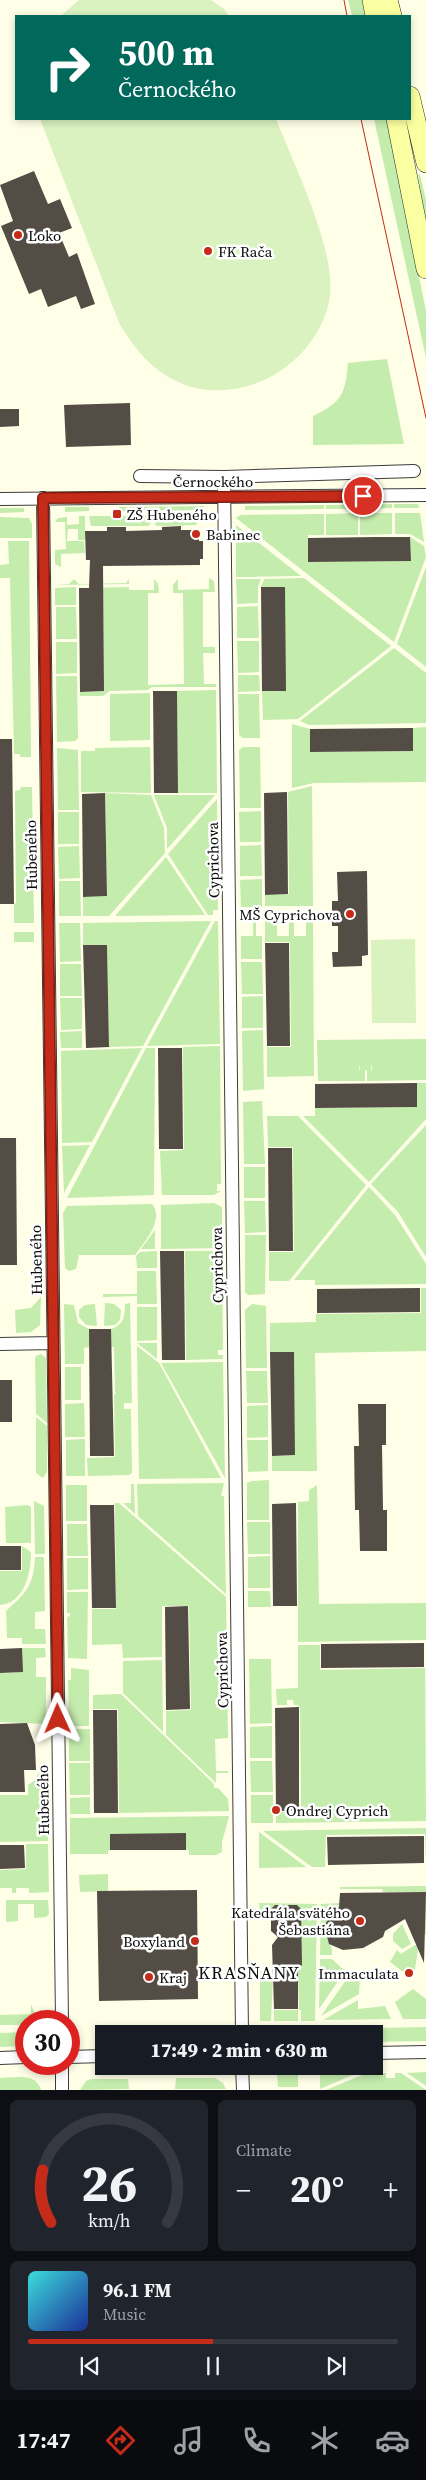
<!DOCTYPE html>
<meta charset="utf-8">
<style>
:root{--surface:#171b24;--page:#20242c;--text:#f1f3f6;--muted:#9ea1a6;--line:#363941;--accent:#c42b18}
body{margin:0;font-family:"Source Serif 4",serif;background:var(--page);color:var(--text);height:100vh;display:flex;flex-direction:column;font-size:19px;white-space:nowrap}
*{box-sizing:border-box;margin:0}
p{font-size:16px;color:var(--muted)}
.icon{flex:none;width:28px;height:28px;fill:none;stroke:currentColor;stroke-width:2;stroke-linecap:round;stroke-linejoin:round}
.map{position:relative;height:2090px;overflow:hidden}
.panel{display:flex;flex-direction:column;gap:10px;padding:10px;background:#0d0f14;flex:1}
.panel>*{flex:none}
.guide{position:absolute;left:15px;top:15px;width:396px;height:105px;border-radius:0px;box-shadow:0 2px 8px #0003;background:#00695c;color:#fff;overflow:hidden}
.speed{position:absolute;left:15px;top:2010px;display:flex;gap:10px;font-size:25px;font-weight:700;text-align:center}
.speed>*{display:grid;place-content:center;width:65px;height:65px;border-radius:50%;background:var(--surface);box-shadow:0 2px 8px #0003;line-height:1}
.speed .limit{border:8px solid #d22;background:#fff;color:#111}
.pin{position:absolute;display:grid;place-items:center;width:42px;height:42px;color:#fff;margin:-21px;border:2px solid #fff;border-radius:50%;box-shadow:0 1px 5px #0007}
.me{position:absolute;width:55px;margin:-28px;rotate:359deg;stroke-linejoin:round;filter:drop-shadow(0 0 4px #0008)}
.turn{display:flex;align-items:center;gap:18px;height:105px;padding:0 20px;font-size:22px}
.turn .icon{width:65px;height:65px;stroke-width:2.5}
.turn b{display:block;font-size:35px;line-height:42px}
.big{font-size:38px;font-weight:800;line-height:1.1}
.panel .card{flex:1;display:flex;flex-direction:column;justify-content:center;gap:8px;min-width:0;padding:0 18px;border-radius:8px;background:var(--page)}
.panel .dial{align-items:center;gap:0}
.dial svg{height:130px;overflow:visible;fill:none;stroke:var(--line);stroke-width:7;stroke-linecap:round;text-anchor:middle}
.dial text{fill:var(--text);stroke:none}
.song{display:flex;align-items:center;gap:15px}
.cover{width:60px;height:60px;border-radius:8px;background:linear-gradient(135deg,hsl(180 70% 55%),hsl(230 70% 35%))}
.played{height:5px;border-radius:2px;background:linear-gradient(90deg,var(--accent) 50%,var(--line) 50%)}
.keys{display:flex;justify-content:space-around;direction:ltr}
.heat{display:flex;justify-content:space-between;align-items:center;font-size:28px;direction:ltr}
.panel .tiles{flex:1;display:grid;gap:10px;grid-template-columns:1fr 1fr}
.card:last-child{grid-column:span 2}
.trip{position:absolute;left:95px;top:2025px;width:288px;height:50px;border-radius:0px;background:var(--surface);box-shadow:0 2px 8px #0003;font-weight:800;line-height:50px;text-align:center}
.menu{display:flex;height:80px;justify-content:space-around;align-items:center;background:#090b0e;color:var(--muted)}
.menu .icon{width:35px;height:35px}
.menu .active{color:var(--accent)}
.menu b{font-size:22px;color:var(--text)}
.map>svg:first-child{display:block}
</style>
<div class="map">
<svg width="426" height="2090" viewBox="0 0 426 2090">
<rect width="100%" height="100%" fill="#fffee6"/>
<!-- green -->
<path fill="#c4ecad" d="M348 0H362L365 16H352Z
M374 119H387L426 311V358Z
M418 174 420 175 426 200V226Z
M387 359 404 444 313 445V416C342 402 345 395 348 363Z
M392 504V508L360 509V505Z
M394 504H418L419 508H394Z
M324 505V509L245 510V506Z
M326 505H358V509H326Z
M204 506V510L119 511V507Z
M65 507H89V511L65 512Z
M0 508H24V512L0 513Z
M358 513V535H326V514Z
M360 513H392V534L360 535Z
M395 513H420L424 542 410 534H395Z
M324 514V535H308V562L410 561V537L424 546 426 557 394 642 236 518 240 515Z
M197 515V524L195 525 157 526 155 524V516Z
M79 516H85V540H78V529H68L67 541H84L85 553 61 554V567L55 564V550L66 549 65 522H55L58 518 67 517V525L79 524Z
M89 516H150L151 523 148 526H91Z
M0 517 29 518 32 524V538H0Z
M236 525 301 576 236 577Z
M8 541H29L31 757H20V754H14L10 578H0V565L9 564Z
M426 567V667L397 644Z
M209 578 214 581 215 592H203V647H215V653H203L204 684H216V687H152L148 690 110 691 103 696H80V692L104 691 103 589 79 588 129 587V590H154V579L158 584 159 593H148V685L184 684 183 593H173V585L178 579V590L209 589Z
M304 578 391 646 298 719 263 720 262 691 285 587H261L264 579Z
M74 579 79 584 126 583 129 579V584L55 585 69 584Z
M236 579H261L258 587V603L237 604Z
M76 587V605H55V588Z
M258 606 259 638H237V607Z
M56 607H76L77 639H56Z
M237 641H259V672L238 673Z
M56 642H77V673L56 674Z
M394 648 426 673V723L309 725 300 721Z
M238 675H259L260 691 238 692Z
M56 676H77L78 738 75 741 57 742Z
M216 690 217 793H178L177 691Z
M150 693V740L110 741V694Z
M238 694H259L260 738H243L239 735Z
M292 724 310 729V752L413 751V728L426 727V782L314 783 292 788Z
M150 747 151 793 81 792V751H95V748Z
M243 747H260L261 808H240L239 750Z
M57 748 78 750 79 810H58Z
M312 786 313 906H265V895L289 894 288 792Z
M21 787H32L34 923H14V904L16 903 15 791 20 790Z
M105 793 151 795 164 828 165 853 109 916H83V897L107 896Z
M154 795H215L167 849V828Z
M217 799 218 910H213V915H208L168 854Z
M261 811V842H240L239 812Z
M58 812H79V844H58Z
M261 845 262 876H240V846Z
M79 846 80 878 59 879 58 847Z
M166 857 205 915 115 916Z
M262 879V907H241L240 880Z
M59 881H80L81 916H59Z
M211 921 143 1046 109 1047 107 945H83V923Z
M215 921H218L220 1044 147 1046Z
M253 921H256V936H262V959H241V936H253Z
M265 921H277V936H289V921H294V936H306V921H313L314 1076 267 1077V1047H291L290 942H265Z
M59 923H80L81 961 60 962Z
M14 932H34V942H14Z
M241 962H262L263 994H242Z
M60 964H81L82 996H60Z
M263 996V1028H242V997Z
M60 998H82V1029L61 1030Z
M263 1030 264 1089 243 1091 242 1031Z
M82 1031V1048H61L60 1032Z
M426 1039V1080L367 1081V1070H372V1062L371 1070H360L359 1063V1070H365V1081H318L317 1040Z
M220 1046 221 1184H217V1191H221L214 1195H162L160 1151 184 1150 183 1047Z
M142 1048 92 1142 62 1143 61 1051Z
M146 1048H155L154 1195 67 1198Z
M417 1083H426V1119L369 1182 303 1116H315V1108L417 1107Z
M262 1101 265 1164H244L243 1102Z
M267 1116H298L366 1185 289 1281H269V1252H294L293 1147H268Z
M426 1125V1257L398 1212 371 1184Z
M90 1145 64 1193 62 1146Z
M244 1167H265V1198H244Z
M369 1187 395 1215 426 1264V1284L315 1285V1280H294Z
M244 1201H265L266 1232 245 1233Z
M214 1203 222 1207V1248L161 1249V1205Z
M152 1204C165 1219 144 1243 135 1255H79L76 1269 69 1271 65 1268 63 1213 67 1206Z
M155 1230V1249H141Z
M245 1235H266L265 1294 248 1295 245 1292Z
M157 1251V1268H137L136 1256 140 1252Z
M185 1251H222L223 1350H218V1355H223V1359L186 1360Z
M137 1271H156L157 1304H137V1296L103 1297V1294H137Z
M421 1288H426V1351L315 1353 317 1471H272V1456L295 1455 294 1352H270V1323L316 1322V1314L421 1313Z
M41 1297 40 1325 31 1332 16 1333 15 1310 31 1308Z
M105 1303 114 1304 121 1310 120 1320 115 1325 104 1326Z
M130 1303 132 1403H124V1409H131L132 1473 129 1475 88 1476 87 1458 115 1457 114 1396 116 1392H115L114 1347H111V1329C124 1325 125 1316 125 1304Z
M64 1304 74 1305 78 1323 89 1329 90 1347 84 1348V1364H65Z
M95 1304 97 1326 86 1325 79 1317V1310L85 1305Z
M252 1304 266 1306 267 1368H246L245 1310Z
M137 1307H157V1340L137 1341Z
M137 1343H157V1359Z
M137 1346 159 1363 221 1478 139 1479Z
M41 1354 46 1358 47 1423 36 1414 35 1359 36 1356Z
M223 1362 225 1478 161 1363Z
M65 1367H81V1400H65Z
M246 1371H267L268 1403H247Z
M84 1403 85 1437H65V1404Z
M268 1405V1437L247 1438V1406Z
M36 1417 47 1426V1472L43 1478 36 1473Z
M85 1439V1476H66V1440Z
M247 1440H268V1471L248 1472Z
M269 1480V1520H247V1483L252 1481Z
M224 1483 221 1496H224L226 1594 138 1516 137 1484Z
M131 1484H134L135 1514 123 1503H131Z
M66 1485H87V1521H66Z
M317 1485 319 1604 426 1603V1640L298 1642V1502L309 1501V1490Z
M34 1501 44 1506 45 1554H35Z
M115 1503H119L226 1597 228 1738 215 1739 216 1771H228V1773H216V1783L166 1735V1711L191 1710 189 1606H162V1657L123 1658 122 1644 92 1645V1609H116Z
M28 1505 31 1507V1543H6L5 1507Z
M247 1522H270V1554H248Z
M67 1524H87L88 1556H67Z
M22 1546 31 1552C31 1572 25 1603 0 1605V1571H22Z
M270 1556V1588H248V1557Z
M35 1557H44L45 1611 35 1612V1629H45L46 1644H22V1638H7L6 1611C26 1593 34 1585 35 1557Z
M67 1558H88V1589L67 1590Z
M248 1591H270L271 1607H248Z
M67 1592H88L87 1659 68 1658 67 1617 70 1616V1613H67Z
M425 1643 426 1821 276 1823V1812H299L301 1810 300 1708 298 1705H294L293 1700H287V1705H277L276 1689 298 1688V1645H320V1670L425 1668Z
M22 1648H45L46 1657 36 1658V1677H46V1724L0 1722V1673L22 1672Z
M249 1659H271L272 1723 250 1724Z
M162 1660 163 1732 123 1693V1661Z
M71 1668 89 1670V1726H69L68 1680H71Z
M121 1694 214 1784V1788H218L228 1799 229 1811 119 1813 118 1709H93V1695Z
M272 1726V1758H250V1727Z
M69 1729H90V1761H69Z
M250 1761H272L273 1792H251Z
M69 1763H90V1795H70Z
M47 1771 48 1841 0 1842V1795H28V1785L35 1780 39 1772Z
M251 1795H273V1823H251Z
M90 1797V1814H70V1798Z
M229 1816 222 1842V1852L216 1855H189V1850L110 1834V1850L108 1851V1854H70V1818Z
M426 1828V1866L425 1834 326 1835 325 1867H312L263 1831Z
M259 1832 306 1867 259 1868Z
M26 1844H48L49 1892 29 1893V1888H16V1893H12V1888H0V1870L26 1869Z
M108 1874V1891L80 1892 79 1875Z
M426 1886V1934L424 1935V1892H383L382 1889H340V1887Z
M6 1900H48L49 1914 46 1917 34 1918V1904H18V1921L6 1922Z
M259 1903 317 1904 315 2021H301V2010H299L297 1934 301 1930V1909L297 1905H276L271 1909V1915H260Z
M340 1903 338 1906 339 1908 330 1916 324 1927 332 1949V1955H320L321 1904Z
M402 1924 411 1944 402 1949 393 1941V1934Z
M415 1945H419L415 1968 411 1978 390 1962 397 1950 401 1954Z
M320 1959H332L345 1971 319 2009Z
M260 1971H270V1976L273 1977 271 2021H260Z
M351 1973 360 1975 359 1994 321 2016Z
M413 1989 426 1999V2019H403L395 2002Z
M358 2000V2009L385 2006 391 2019 323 2020Z
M31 2004 34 2012 50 2017V2021H26V2025H0V2015L31 2014Z
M274 2010H298V2021H274Z
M221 2025V2031L119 2032V2026Z
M426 2027V2041L374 2042V2034H276V2030Z
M26 2032V2046L0 2047V2033Z
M426 2072V2086L407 2073Z
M357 2073 320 2089V2074Z
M367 2073H386V2078H395V2073H401L426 2090H326Z
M277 2074H298V2087H278Z
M0 2078C15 2078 36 2072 41 2090H0Z
M215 2078 223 2083 226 2089H175L176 2078Z
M91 2079H128L129 2089 80 2090 86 2081Z"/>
<!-- pitch -->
<path fill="#d9f2c0" d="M79 0H211L224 9 229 16H61Z
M40 119H276C294 165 339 255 329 302 313 372 228 415 165 375 145 362 133 345 120 325Z
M415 939 416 1023H372L371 940Z"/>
<!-- building -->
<path fill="#534d45" d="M34 171 48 204 60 199 72 228 59 233 69 257 77 253 95 304 81 309 76 296 48 307 41 289 29 294 1 226 13 221 0 185Z
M130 403 131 445 66 447 64 405Z
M0 409H19V426L0 427Z
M181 526V530H199V541H203V559H200V565L103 566 104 691 80 692 79 588H89L90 560H86L85 531H107V527H126V531L162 530V527Z
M376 537H410L411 561 308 562V538Z
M261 587H285L286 691H262Z
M153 691H177L178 793H154Z
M413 728V751L310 752V729Z
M0 739H12L14 904H0Z
M287 792 288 894 265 895 264 793Z
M105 793 107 896 83 897 82 794Z
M367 871 368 955 362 956V966L333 967 332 952H338V926H332V901H338L337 872Z
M265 943H289L290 1046H267Z
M83 945H107L109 1047 86 1048Z
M158 1048H182L183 1149H159Z
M417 1083V1107L315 1108V1084Z
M0 1138H16L17 1265H0Z
M268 1148H292L293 1251H269Z
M160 1251H184L185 1360H162Z
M420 1288V1312L317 1313V1289Z
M89 1329H111L114 1456H90Z
M270 1352H294L295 1455 272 1456Z
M0 1380H12V1422H0Z
M358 1404H386V1445H382L383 1510H387V1551H360L359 1510H355L354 1446H359Z
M296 1503 297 1606H273L272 1504Z
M90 1505H114L116 1608H92Z
M0 1546H21V1570H0Z
M188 1606 190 1709 166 1710 165 1607Z
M424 1643V1667L321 1668V1644Z
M22 1648 23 1672 0 1673V1649Z
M299 1707V1811H276L275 1708Z
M93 1710H117L118 1813H94Z
M27 1723 35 1745 36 1770H24L25 1792H0V1724Z
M186 1833V1850H110V1834Z
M424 1836V1863L328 1865 327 1837Z
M0 1845H24L25 1868 0 1869Z
M197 1890 198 1999 99 2001 97 1891Z
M426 1892 424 1963 405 1919 385 1931 383 1937 363 1948 343 1950 329 1944 324 1925 339 1907 340 1893Z
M275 1905H297L301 1909 302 1965 298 1969V2009H274L272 1945 278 1937 271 1931V1909Z"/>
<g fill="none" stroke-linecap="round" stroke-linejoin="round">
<!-- minor casing -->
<g stroke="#3d3d3d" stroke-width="14">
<path id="minor" d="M140 476 224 477 242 2034
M224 477 414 471
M43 498 62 2021
M0 499 426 495
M0 1344 53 1343
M374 2053 426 2052
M69 2057 104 2056
M0 2058 26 2057
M62 2064V2090
M242 2066 243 2090"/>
</g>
<!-- secondary casing -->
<g stroke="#2c2c2c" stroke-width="20">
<path id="secondary" d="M372 0 375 16
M388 0 392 16
M410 96 426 163
M396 119 426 269"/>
</g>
<!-- minor -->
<use href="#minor" stroke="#fff" stroke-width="12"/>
<!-- secondary -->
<use href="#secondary" stroke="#faffa1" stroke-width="19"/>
<!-- tram -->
<path stroke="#c42b18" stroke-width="1" d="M344 0 347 16
M361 119 426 418"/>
</g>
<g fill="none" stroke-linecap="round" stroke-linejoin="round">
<!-- route casing -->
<g stroke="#7f1c10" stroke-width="12">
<path id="route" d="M58 1719 43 498 363 496"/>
</g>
<!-- route -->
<use href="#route" stroke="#c42b18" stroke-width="9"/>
</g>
<!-- markers -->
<g fill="#c42b18" stroke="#fff" stroke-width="2">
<circle cx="18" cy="235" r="5"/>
<circle cx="208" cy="251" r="5"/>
<rect x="112" y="509" width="10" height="10" rx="2.5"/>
<circle cx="196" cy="534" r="5"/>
<circle cx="350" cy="914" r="5"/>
<circle cx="276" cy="1810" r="5"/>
<circle cx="360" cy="1921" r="5"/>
<circle cx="195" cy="1941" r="5"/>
<circle cx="409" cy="1973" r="5"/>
<circle cx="149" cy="1977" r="5"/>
</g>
<g text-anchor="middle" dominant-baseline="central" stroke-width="5" stroke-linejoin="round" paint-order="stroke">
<!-- poi labels -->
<g font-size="15" fill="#0a0a0a" stroke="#fff" text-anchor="start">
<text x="28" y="235">Loko</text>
<text x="218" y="251">FK Rača</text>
<text x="127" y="514">ZŠ Hubeného</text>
<text x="206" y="534">Babinec</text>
<text x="340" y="914" text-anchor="end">MŠ Cyprichova</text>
<text x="286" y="1810">Ondrej Cyprich</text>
<text x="350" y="1912" text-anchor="end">Katedrála svätého<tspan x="350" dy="17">Šebastiána</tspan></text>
<text x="185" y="1941" text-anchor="end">Boxyland</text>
<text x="399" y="1973" text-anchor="end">Immaculata</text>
<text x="159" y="1977">Kraj</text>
</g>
<!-- street labels -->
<g font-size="15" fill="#0a0a0a" stroke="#fff">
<text x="213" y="481">Černockého</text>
<text transform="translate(31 855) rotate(-91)">Hubeného</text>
<text transform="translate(213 860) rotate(-91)">Cyprichova</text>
<text transform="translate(36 1260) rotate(-91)">Hubeného</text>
<text transform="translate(217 1265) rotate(-91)">Cyprichova</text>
<text transform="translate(222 1670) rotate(-91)">Cyprichova</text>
<text transform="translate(43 1800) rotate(-91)">Hubeného</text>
</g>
<!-- quarter labels -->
<g font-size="18" letter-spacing="1" fill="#0a0a0a" stroke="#fff">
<text x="249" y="1972">KRASŇANY</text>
</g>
</g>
</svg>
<div class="speed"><div class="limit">30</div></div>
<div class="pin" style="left:363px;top:496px;background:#d93025"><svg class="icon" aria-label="arrive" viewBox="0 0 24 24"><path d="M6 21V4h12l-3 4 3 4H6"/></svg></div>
<svg class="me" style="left:58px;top:1719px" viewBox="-20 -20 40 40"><path d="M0-17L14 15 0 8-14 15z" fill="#c42b18" stroke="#fff" stroke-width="4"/></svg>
<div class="trip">17:49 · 2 min · 630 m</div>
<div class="guide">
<div class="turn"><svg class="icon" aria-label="right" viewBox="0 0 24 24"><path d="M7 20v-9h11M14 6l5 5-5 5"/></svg><div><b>500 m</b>Černockého</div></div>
</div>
</div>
<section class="panel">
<div class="tiles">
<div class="card dial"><svg viewBox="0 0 100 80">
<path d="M14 69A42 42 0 1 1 86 69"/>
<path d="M14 69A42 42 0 0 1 9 37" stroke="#c42b18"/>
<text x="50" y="56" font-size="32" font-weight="700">26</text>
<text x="50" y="72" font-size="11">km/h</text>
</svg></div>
<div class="card"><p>Climate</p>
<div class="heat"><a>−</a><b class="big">20°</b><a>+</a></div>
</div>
<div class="card">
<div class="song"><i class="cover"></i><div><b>96.1 FM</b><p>Music</p></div></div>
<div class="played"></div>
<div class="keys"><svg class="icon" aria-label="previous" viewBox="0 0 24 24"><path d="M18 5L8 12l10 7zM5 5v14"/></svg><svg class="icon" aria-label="pause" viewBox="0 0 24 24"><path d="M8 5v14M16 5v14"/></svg><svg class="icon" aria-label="next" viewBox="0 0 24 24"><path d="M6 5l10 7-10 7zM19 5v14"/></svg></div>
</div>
</div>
</section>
<nav class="menu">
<b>17:47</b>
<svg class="icon active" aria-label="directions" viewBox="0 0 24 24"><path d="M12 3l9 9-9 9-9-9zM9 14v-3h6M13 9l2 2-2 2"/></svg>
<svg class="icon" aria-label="music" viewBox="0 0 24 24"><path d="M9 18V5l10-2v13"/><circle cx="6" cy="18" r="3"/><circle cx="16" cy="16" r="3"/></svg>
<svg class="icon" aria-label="phone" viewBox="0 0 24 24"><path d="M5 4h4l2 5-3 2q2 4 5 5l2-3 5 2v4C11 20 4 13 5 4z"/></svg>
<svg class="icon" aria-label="climate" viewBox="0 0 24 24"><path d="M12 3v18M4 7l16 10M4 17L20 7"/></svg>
<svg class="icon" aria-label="car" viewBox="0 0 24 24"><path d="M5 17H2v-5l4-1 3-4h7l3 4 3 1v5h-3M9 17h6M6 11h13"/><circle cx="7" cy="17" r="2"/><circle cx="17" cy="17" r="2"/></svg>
</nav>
